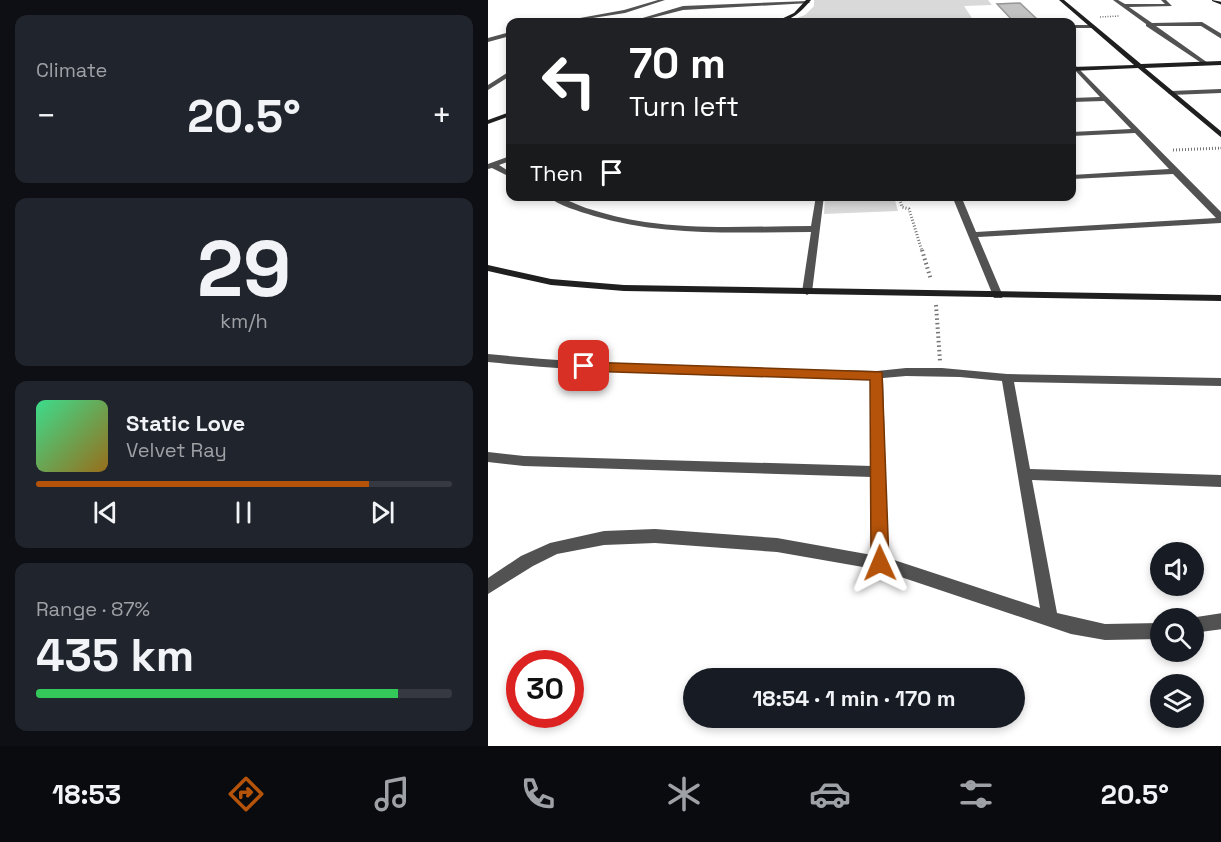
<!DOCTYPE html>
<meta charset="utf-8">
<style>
:root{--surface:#171b24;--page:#20242c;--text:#f1f3f6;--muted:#9ea1a6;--line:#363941;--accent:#b45309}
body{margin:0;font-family:"Space Grotesk",sans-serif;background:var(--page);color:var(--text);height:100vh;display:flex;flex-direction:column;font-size:22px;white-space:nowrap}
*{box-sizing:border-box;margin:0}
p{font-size:20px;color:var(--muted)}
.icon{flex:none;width:33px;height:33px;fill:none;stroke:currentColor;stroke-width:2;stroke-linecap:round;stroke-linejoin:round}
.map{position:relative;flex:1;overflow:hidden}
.side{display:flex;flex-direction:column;gap:15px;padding:15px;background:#0d0f14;width:488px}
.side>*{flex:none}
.banner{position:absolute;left:18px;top:18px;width:570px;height:183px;border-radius:12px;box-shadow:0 3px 9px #0003;background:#202124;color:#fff;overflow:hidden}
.buttons{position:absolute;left:662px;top:542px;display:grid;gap:12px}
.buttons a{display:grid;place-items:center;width:54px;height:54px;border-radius:50%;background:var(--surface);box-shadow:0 3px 9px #0003;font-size:30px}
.speed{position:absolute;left:18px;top:650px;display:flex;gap:12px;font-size:30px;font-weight:700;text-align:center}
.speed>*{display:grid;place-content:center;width:78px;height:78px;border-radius:50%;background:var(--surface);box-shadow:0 3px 9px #0003;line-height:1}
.speed .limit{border:9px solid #d22;background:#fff;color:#111}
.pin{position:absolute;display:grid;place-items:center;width:51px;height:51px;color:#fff;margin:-26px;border-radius:12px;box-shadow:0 3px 9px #0006}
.me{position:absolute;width:66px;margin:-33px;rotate:359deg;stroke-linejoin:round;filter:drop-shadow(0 0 4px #0008)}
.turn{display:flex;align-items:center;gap:21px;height:126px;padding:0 24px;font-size:27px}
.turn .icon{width:78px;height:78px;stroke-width:2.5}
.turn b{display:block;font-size:42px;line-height:51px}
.then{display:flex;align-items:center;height:57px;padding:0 24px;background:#0003;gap:12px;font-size:22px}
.big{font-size:45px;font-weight:700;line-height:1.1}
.side .card{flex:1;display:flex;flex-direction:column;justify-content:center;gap:9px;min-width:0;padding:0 21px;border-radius:12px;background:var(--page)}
.side .dial{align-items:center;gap:0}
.dial b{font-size:78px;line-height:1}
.song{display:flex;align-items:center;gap:18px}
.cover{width:72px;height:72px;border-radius:9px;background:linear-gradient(135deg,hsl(150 70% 55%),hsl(40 70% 35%))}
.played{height:6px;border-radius:3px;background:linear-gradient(90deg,var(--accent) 80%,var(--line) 80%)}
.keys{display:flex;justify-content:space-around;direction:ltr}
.heat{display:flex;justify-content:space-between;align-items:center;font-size:33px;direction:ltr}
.charge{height:9px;border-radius:4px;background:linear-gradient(90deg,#34c759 87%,var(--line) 0)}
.trip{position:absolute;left:195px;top:668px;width:342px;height:60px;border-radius:30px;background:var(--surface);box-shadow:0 3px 9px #0003;font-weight:700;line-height:60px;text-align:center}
.tab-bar{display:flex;height:96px;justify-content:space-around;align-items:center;background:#090b0e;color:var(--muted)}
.tab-bar .icon{width:42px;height:42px}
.tab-bar .current{color:var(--accent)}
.tab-bar b{font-size:27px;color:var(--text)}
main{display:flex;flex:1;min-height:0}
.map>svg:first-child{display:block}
</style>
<main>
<section class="side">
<div class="card"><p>Climate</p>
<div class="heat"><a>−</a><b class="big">20.5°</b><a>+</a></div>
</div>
<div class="card dial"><b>29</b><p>km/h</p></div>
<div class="card">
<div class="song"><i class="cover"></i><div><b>Static Love</b><p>Velvet Ray</p></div></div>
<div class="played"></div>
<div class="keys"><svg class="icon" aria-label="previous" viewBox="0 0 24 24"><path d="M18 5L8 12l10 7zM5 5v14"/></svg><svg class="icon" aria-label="pause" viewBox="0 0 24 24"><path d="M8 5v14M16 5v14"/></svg><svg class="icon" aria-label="next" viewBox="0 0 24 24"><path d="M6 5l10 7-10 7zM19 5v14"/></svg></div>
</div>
<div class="card"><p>Range · 87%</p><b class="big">435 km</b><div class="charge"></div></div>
</section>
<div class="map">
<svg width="734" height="746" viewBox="0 0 734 746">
<rect width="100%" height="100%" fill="#fff"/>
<!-- green -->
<path fill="#d9d9d9" d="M326 0H500L504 5 476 6 486 21 299 22 317 15 326 6Z
M337 197H406L410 211 336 214Z"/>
<!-- building -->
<path fill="#c2c2c2" stroke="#969696" stroke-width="1.5" d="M532 3 550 20 525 21 509 4Z"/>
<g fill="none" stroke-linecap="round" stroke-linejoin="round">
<!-- path-far3 -->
<path stroke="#747474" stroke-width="1.5" stroke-dasharray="1 1.5" stroke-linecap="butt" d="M612 17 631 16"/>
<!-- path-far2 -->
<path stroke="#747474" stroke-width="2" stroke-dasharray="1 1.5" stroke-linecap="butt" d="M730 148H734"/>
<!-- path-far1 -->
<path stroke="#747474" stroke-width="3" stroke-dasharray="1 2" stroke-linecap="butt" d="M685 150 734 148
M411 196 414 207 421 209 434 251"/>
<!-- path -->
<path stroke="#747474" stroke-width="4" stroke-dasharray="1.5 3" stroke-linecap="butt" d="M434 250 443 280
M448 305 452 361"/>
<!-- street -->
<path fill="#525252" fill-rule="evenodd" d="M170 0H177L137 13 79 22H70L136 10Z
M625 0H630L637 4H677L673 0H678L684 6 641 7 664 23 714 22 734 34V39L713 26H668L720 63 715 64 658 26V24Z
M320 1 322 3 195 10 148 22H141L195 6Z
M606 25 604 28H584V25Z
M22 32V36L0 42V38Z
M584 62 734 213V223L490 237 515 296 514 298H506L464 196H473L488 232 728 218 685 174 584 179V175L681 169 647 133 584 136V132L643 129 616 101 584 102V98L612 97 584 67Z
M22 71V76L0 90V85Z
M734 89V93L683 95 680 93 683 91Z
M22 156V161L11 165 22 172V177L4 168 0 169V164Z
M59 196C74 196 84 203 98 208 117 214 137 219 157 222 212 230 268 226 323 226L328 196H336L324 292 319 295 314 292 323 232C250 232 176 237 106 216 90 211 72 206 59 196Z
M0 354C129 367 259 368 389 371L418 368H454L519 374 734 378V386L526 382 542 469 734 475V487L544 480 569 613 617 624 672 623V639L617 640 583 634 392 570 289 552 167 543 116 545 69 554 45 566 0 594V578L33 556 62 543 116 531 167 529 289 538 384 555V477L36 466 0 462V452L36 456 384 466 383 379C255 376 127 375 0 362ZM418 376 472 377 514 381 552 608 400 558 395 378Z
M734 613V629L705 633V618H702Z"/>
<!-- secondary -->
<path fill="#1f1f1f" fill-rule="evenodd" d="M318 0H323C314 11 303 22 287 22L306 13Z
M571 0H576L653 64 734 61V65L657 68 734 132V138L650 68 584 71V67L646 65Z
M724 0 734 2V5L724 1Z
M22 112V116L0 124V120Z
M0 265 63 279 136 285 734 295V301L136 291 63 285 0 271Z"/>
</g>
<!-- route -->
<path fill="#b45309" stroke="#753606" stroke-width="1.5" d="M96 362 394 372 401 563 398 569 392 571 386 569 383 563 382 380 96 371 90 366Z"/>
</svg>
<div class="buttons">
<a><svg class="icon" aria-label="sound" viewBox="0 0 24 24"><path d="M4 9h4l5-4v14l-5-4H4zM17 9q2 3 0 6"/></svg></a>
<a><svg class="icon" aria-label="search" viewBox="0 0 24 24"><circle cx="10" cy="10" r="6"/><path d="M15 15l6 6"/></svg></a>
<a><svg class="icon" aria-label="layers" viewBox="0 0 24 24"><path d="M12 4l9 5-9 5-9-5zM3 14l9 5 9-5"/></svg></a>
</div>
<div class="speed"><div class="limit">30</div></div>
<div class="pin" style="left:96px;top:366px;background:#d93025"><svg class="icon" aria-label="arrive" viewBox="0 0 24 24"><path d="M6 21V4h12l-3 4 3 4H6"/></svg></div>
<svg class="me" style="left:392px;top:563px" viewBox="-20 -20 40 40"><path d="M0-17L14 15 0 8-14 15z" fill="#b45309" stroke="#fff" stroke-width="4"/></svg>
<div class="trip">18:54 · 1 min · 170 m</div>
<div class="banner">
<div class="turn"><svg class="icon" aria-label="left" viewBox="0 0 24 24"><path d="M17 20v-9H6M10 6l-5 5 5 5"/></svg><div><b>70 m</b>Turn left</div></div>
<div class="then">Then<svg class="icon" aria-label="arrive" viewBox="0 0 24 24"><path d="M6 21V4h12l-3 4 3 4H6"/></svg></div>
</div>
</div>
</main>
<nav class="tab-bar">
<b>18:53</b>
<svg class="icon current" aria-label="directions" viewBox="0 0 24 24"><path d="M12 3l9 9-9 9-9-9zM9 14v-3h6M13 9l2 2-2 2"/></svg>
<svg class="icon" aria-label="music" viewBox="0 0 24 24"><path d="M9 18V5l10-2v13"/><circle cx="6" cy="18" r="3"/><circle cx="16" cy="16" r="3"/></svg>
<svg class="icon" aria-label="phone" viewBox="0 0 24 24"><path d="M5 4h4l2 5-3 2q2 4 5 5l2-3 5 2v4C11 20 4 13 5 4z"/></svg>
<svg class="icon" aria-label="climate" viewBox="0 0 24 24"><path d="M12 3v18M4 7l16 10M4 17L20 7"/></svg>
<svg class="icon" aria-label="car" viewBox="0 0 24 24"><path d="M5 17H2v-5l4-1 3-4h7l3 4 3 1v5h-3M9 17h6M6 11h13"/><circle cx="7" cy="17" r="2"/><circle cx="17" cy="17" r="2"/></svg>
<svg class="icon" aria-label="filters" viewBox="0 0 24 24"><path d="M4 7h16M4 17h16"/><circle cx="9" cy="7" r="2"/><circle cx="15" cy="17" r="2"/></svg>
<b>20.5°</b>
</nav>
